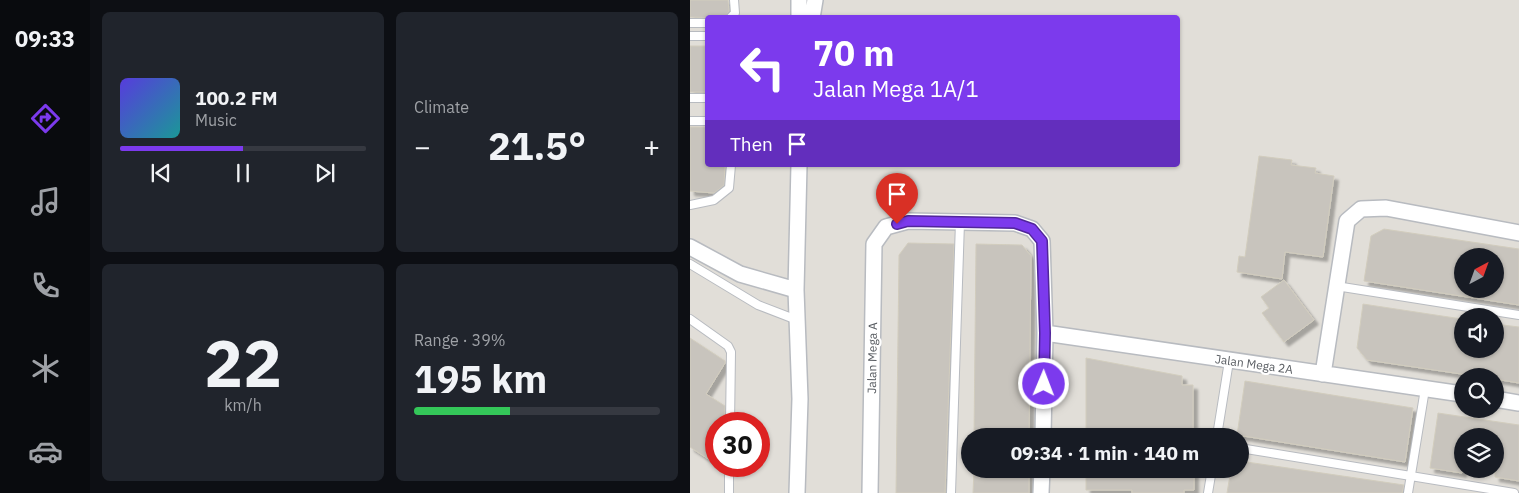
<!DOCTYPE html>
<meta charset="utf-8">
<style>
:root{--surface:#171b24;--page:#20242c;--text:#f1f3f6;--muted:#9ea1a6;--line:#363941;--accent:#7c3aed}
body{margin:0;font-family:"IBM Plex Sans",sans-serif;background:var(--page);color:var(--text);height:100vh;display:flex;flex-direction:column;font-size:19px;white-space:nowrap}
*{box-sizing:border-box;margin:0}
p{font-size:16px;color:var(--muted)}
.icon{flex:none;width:28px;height:28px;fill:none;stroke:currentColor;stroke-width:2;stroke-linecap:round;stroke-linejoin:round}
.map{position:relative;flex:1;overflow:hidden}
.panel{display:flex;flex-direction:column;gap:12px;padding:12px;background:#0d0f14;width:600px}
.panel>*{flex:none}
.banner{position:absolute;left:15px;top:15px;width:475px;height:152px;border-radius:5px;box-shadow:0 1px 4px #0004;background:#7c3aed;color:#fff;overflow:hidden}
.needle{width:32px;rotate:41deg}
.buttons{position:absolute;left:764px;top:248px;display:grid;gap:10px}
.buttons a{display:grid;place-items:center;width:50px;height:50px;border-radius:50%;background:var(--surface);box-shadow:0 1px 4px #0004;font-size:25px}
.speed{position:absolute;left:15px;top:412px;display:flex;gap:10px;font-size:25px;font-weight:700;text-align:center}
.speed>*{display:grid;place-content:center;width:65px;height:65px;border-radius:50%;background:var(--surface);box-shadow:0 1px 4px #0004;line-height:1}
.speed .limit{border:8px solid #d22;background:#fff;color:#111}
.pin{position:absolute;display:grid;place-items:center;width:42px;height:42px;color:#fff;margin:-51px -21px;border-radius:50% 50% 50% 0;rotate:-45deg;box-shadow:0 0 5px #0007}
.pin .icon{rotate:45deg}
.me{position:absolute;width:55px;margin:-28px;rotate:1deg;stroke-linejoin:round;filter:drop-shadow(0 0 4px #0008)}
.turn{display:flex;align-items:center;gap:18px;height:105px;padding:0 25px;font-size:22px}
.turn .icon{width:65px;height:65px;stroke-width:2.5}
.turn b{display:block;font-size:35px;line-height:42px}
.then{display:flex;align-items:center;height:48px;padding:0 25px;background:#0003;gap:10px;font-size:19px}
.big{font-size:38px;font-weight:700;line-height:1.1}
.panel .tile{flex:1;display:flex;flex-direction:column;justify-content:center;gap:8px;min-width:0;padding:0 18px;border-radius:8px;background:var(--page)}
.panel .dial{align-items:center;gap:0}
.dial b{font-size:65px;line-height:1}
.song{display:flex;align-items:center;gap:15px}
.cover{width:60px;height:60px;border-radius:8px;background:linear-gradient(135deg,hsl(250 70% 55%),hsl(180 70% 35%))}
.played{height:5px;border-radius:2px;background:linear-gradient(90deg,var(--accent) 50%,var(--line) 50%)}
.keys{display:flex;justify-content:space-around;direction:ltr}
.heat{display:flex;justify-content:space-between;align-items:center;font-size:28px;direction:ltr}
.charge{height:8px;border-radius:4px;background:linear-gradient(90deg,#34c759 39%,var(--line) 0)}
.panel .tiles{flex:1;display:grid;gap:12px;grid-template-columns:repeat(2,1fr)}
.trip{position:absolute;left:271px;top:428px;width:288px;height:50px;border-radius:25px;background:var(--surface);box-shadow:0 1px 4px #0004;font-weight:700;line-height:50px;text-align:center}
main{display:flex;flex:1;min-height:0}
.menu{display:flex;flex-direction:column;width:90px;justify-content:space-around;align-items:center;background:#090b0e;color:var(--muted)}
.menu .icon{width:35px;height:35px}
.menu .current{color:var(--accent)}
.menu b{font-size:22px;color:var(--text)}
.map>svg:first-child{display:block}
</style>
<main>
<nav class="menu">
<b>09:33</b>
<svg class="icon current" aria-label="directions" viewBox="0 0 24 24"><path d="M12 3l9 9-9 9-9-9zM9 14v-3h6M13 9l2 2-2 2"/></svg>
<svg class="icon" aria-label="music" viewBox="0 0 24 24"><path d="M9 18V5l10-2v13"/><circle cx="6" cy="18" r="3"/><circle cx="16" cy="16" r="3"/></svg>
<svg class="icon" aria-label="phone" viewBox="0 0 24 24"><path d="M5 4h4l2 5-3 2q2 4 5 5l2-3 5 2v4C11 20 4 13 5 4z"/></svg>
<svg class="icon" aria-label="climate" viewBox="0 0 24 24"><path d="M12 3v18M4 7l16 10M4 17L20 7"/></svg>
<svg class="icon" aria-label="car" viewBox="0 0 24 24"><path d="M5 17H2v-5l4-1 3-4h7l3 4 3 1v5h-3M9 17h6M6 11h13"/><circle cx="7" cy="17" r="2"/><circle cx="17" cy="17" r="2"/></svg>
</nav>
<section class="panel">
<div class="tiles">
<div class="tile">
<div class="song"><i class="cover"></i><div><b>100.2 FM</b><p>Music</p></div></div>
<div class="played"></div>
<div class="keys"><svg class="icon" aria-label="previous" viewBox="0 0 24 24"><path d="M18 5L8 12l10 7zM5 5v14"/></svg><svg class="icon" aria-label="pause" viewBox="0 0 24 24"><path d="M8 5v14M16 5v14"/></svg><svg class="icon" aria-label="next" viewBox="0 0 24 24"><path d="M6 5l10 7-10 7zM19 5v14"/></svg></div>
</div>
<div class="tile"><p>Climate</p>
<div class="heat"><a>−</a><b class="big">21.5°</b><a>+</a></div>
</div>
<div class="tile dial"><b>22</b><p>km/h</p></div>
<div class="tile"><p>Range · 39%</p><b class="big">195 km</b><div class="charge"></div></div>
</div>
</section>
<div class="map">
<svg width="829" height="493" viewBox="0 0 829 493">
<defs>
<filter id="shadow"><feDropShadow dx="4.5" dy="4.5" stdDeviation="1" flood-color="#0004"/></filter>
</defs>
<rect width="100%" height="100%" fill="#edebe0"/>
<!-- industrial -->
<path fill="#e1ded8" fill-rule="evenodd" d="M0 0H829V493H0ZM18 18H488V165H18ZM772 256H805V289H772ZM772 316H805V349H772ZM772 376H805V409H772ZM26 424H69V466H26ZM280 436H550V469H280ZM772 436H805V469H772Z"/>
<!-- building -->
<path fill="#c8c4bd" stroke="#d2cdbe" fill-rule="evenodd" filter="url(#shadow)" d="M0 0H38L39 11 34 18 0 17Z
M0 46H18V92H0Z
M0 127H18V165H35L34 185 24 193 0 191Z
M569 156 602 160 601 165 626 168 625 173 644 176 633 257 595 252 592 279 547 272 549 256 555 257Z
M694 229 829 249V305L674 281 681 236ZM772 256H805V289H772Z
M218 243 264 244 255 493H206L209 255Z
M286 244 332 245 341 256 339 436H284Z
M594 280 624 320 594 342 572 313 579 308 571 297Z
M673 304 772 319V349H805V324L829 327V383L805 379V376H785L677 360 667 348Z
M0 338 35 361V363L16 394 35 406 34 424H26V464L0 447Z
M396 358 492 376V385H503V436H396Z
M555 381 723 408 715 462 547 435Z
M748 413 829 425V481L805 477V436H772V473L740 468Z
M550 461 714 485 712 493H537L541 469H550Z
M284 469H339V493H283Z
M396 469H504V490H494V493H442V490H396Z"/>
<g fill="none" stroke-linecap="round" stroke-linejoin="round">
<!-- lane casing -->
<g stroke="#b8bbc0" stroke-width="10">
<path id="lane" d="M40 18 45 13 44 0
M0 23H18
M0 36H18
M0 98H18
M0 121H18
M0 205 24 200 39 188 41 165
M0 264 68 305 107 320
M646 286 829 315
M0 319 38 346 41 352 40 424
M527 436 539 361
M550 448 824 493
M39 493V466
M261 493 270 222
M518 493 522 469
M718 493 735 389"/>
</g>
<!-- street casing -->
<g stroke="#b8bbc0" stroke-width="18">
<path id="street" d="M109 18V0
M122 18 125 0
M0 247 50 274 106 290
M355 333 772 394
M633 374 657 221 671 209 696 208 829 233
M805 399 829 403
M107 493 110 399 106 290 109 165
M180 493 184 244 196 227 218 221 325 223 342 229 352 241 355 333 353 436
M351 493 352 469"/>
</g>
<!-- lane -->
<use href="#lane" stroke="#fff" stroke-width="8"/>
<!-- street -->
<use href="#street" stroke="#fff" stroke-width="15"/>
</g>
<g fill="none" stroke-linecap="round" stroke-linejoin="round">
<!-- route casing -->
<g stroke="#51269a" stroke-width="12">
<path id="route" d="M207 224 218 221 325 223 342 229 352 241 355 333 354 384"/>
</g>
<!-- route -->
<use href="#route" stroke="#7c3aed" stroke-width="9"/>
</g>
<g text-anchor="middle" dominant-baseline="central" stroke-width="4.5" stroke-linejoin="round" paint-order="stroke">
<!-- street labels -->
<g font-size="12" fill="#595d62" stroke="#fff">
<text transform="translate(182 358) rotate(-89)">Jalan Mega A</text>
<text transform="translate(564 364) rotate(8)">Jalan Mega 2A</text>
</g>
</g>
</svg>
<div class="buttons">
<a><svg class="needle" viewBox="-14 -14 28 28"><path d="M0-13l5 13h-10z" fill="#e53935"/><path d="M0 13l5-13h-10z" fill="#9ea1a6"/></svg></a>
<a><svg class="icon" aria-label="sound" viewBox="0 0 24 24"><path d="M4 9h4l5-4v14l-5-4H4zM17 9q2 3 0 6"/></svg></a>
<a><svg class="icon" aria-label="search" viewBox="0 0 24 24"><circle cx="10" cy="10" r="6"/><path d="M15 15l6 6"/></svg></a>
<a><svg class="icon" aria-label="layers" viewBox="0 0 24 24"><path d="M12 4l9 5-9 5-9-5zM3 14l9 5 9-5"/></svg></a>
</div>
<div class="speed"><div class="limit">30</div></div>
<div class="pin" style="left:207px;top:224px;background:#d93025"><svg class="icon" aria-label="arrive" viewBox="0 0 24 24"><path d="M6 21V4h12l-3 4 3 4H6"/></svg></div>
<svg class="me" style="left:354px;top:384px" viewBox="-20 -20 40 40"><circle r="17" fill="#7c3aed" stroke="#fff" stroke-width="3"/><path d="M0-11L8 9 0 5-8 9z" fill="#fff"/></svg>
<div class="trip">09:34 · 1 min · 140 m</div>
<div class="banner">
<div class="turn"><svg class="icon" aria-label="left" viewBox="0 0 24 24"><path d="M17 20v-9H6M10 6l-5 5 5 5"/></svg><div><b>70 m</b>Jalan Mega 1A/1</div></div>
<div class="then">Then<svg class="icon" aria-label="arrive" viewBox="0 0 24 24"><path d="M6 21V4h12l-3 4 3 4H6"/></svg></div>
</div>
</div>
</main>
